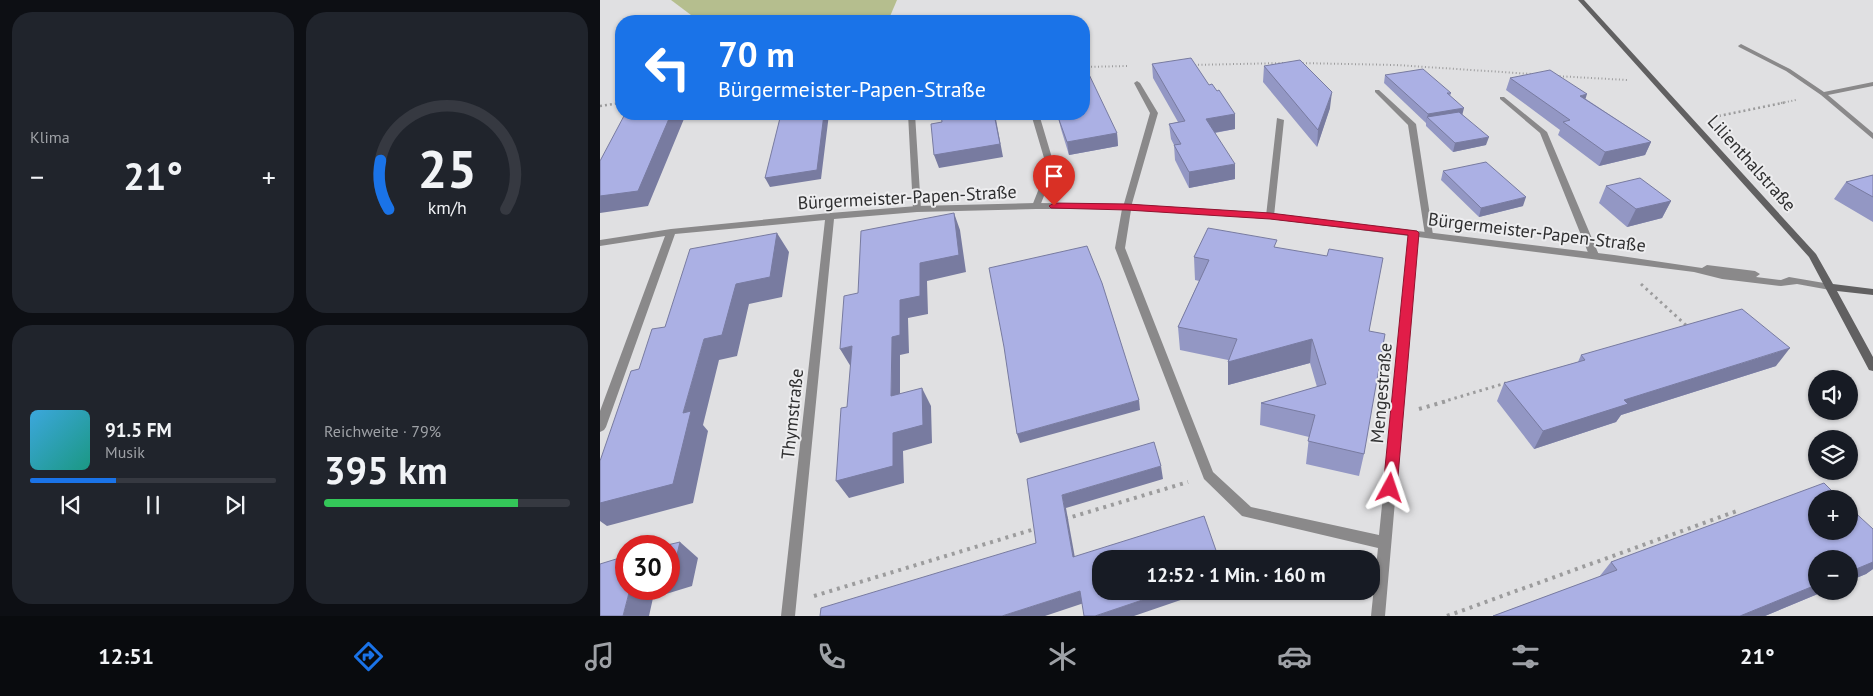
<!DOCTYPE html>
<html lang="de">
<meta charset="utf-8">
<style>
:root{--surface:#171b24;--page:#20242c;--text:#f1f3f6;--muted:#9ea1a6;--line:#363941;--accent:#1a73e8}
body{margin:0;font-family:"PT Sans",sans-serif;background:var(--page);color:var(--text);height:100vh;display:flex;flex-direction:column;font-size:19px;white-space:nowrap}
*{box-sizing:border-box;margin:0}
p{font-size:16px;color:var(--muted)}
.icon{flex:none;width:28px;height:28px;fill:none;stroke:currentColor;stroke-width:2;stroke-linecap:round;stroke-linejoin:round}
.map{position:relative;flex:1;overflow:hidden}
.drawer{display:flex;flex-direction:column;gap:12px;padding:12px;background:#0d0f14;width:600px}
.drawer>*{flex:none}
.guide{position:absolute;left:15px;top:15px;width:475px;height:105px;border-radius:20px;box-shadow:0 1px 4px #0004;background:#1a73e8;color:#fff;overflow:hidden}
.tools{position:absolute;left:1208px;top:370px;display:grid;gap:10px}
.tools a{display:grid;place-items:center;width:50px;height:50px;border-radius:50%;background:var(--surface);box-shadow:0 1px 4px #0004;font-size:25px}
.speed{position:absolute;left:15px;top:535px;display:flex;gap:10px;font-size:25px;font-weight:700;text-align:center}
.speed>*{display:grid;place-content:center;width:65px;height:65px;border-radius:50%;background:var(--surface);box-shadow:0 1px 4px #0004;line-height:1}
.speed .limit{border:8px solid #d22;background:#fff;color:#111}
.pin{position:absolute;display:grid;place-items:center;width:42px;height:42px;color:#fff;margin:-51px -21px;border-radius:50% 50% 50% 0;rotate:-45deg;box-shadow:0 0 5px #0007}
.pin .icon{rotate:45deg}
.me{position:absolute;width:55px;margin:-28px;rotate:5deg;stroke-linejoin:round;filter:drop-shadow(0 0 4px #0008)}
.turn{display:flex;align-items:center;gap:18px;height:105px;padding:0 20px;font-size:22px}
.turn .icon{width:65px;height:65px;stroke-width:2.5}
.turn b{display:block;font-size:35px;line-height:42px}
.big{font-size:38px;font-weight:700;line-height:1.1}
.drawer .tile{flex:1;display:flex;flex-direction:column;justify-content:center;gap:8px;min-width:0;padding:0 18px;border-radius:20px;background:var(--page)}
.drawer .dial{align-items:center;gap:0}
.dial svg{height:130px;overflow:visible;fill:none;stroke:var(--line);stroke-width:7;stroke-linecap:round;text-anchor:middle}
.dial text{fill:var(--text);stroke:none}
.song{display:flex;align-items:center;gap:15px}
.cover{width:60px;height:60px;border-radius:8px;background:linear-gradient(135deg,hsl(200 70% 55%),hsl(170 70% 35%))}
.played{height:5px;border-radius:2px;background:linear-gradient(90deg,var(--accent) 35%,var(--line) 35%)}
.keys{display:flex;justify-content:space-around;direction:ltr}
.heat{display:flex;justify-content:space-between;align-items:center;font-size:28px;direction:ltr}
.charge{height:8px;border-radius:4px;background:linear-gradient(90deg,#34c759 79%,var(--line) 0)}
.drawer .tiles{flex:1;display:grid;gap:12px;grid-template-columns:repeat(2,1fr)}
.trip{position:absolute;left:492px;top:550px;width:288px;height:50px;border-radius:20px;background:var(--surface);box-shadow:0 1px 4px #0004;font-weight:700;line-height:50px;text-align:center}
.tab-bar{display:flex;height:80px;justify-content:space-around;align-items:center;background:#090b0e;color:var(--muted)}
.tab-bar .icon{width:35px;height:35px}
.tab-bar .active{color:var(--accent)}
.tab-bar b{font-size:22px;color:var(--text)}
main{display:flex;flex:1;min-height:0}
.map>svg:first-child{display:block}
</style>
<main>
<section class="drawer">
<div class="tiles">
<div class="tile"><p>Klima</p>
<div class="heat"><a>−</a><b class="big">21°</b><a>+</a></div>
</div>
<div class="tile dial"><svg viewBox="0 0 100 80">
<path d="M14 69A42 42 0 1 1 86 69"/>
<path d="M14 69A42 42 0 0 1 9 39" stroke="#1a73e8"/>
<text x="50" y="56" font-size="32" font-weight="700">25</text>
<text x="50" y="72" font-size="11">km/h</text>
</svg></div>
<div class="tile">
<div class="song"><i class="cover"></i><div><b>91.5 FM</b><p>Musik</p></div></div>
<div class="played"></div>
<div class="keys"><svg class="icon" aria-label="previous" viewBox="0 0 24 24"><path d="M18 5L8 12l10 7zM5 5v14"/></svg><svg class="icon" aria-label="pause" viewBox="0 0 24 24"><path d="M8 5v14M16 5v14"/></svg><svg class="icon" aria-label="next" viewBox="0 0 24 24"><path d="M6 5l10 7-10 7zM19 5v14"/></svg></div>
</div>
<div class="tile"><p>Reichweite · 79%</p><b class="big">395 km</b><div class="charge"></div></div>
</div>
</section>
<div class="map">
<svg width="1273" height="616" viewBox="0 0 1273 616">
<rect width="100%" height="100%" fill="#e0e0e2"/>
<!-- green -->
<path fill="#b5be8e" d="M71 0H297L288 21H99Z"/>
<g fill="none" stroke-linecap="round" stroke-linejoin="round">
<!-- path-far3 -->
<path stroke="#9c9c9d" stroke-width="2" stroke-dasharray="1 2.5" stroke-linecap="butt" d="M699 63 796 65 932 74
M591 65 685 63
M484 67 528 66
M956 76 1027 80
M1181 103 1196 100"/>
<!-- path-far2 -->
<path stroke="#9c9c9d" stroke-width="2.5" stroke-dasharray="2 3" stroke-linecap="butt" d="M0 106 21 103
M1114 117 1187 102"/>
<!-- path-far1 -->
<path stroke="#9c9c9d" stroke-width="3" stroke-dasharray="2.5 4" stroke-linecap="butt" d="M1041 284 1088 327
M842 402 906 383"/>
<!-- path -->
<path stroke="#9c9c9d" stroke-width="4" stroke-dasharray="3 5" stroke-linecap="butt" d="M819 409 847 401
M465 519 588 482
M214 596 438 528
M847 616 1137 511"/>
<!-- lane -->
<path fill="#8a898a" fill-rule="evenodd" d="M537 81 540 83 558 113 531 207 527 210 523 207 550 113 534 83Z
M775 90H779L816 124 833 235 832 237H826L825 235 808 125 775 92Z
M900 97H904L947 132 999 255 997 257H991L989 255 940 133 900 99Z
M308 114H315L321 209 317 212 313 209Z
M431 114H439L455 168 440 206 436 209 432 206 447 168Z
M677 118 684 120 674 216 670 219 666 216Z"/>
<!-- street -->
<path fill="#8a898a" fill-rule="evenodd" d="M1141 44 1190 69 1224 92 1273 82V86L1228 95 1273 133V139L1221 95 1186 71 1139 47 1138 46Z
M436 203 527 204 670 213 1014 255 1102 268 1107 265 1155 271 1160 274 1156 277 1181 280 1189 277 1230 284 1235 287 1230 290 1197 284 1181 286 1122 279 1094 272 818 237 785 616H771L778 548 642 516 604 479 515 248 522 209H436L317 212 234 219 195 616H181L225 220 75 234 6 427 4 430 0 432V411L65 236 0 246V240L71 229 230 213 317 206ZM531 210 670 219 809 236 779 535 651 507 613 472 525 248Z"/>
<!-- secondary -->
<path fill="#616061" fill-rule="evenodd" d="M978 0H984L1216 254 1233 284 1273 289V295L1237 291 1273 357V371L1269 370 1209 257Z"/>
</g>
<!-- wall -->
<path fill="#9397c4" d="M552 64 609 85 635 114V129L615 133 635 179 589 188 575 160 574 145 571 139 569 124 578 122 553 78Z
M664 66 730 108 717 147 663 82Z
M785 75 851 93 850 96 862 114 886 145 853 152 826 126V123L784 83Z
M910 78 986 99 1051 142 1045 155 999 166 958 135 960 130 906 90Z
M465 114H484L517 133 518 146 469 155 461 129 458 117 466 116Z
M843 171 923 206 879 217 841 180Z
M1273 175V222L1234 199 1246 182Z
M1006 186 1071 201 1062 218 1027 227 999 203Z
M677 247 769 331 764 454 759 476 706 464 709 437 660 425 661 403 717 387 710 363 628 385V360L580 350 578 327 599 281 595 280 594 257Z
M981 355 1176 366 1021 415 1016 422 934 449 897 401 904 383 978 362Z
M1273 529V569L1266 574 1249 581V559L1216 591H1225L1165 616H893L999 577 1011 562Z"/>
<!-- shaded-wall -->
<path fill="#787ba0" d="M732 92 730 108 717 147 718 130Z
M987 94 983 107 980 96Z
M864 108 862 116 827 117 826 123 828 114Z
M71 114H86L48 206 0 213V196Z
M224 114H229L221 179 170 187 165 178Z
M394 114H395L403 157 339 168 334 155Z
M635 114V129L606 134V119Z
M517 133 518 146 469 155 467 142Z
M889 137 886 145 853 152 855 143Z
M1051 142 1045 155 999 166 1005 152Z
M635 164V179L589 188V172Z
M926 197 923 206 879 217 881 208Z
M1071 201 1062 218 1027 227 1036 209Z
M354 213 360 230 366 272 327 281 328 314 308 318 309 353 300 355V414L291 396 292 337 300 300 320 263Z
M177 233 189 252 182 297 149 304 137 356 119 360 103 425 108 431 93 503 7 526 0 521V503L83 413 104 339 136 284Z
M712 339 710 363 628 385V362Z
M252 346 251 367 240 349Z
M1190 348 1176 366 1021 415 1016 422 934 449 943 431 1024 400Z
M322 388 331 406 332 443 303 451 304 483 249 498 236 481 293 433Z
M539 400 540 410 420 443 417 434Z
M561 466 563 479 466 508 477 569 473 557 462 495Z
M80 542 98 558 92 586 53 598 49 616H23L30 589H69V572Z
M1273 562V569L1266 574 1249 581V572Z
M1216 585V591H1225L1165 616H1140Z
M480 591 484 603 445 616H402Z
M569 591H607L534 616H495Z"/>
<!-- building -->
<path fill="#abb0e4" stroke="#787ba0" d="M591 58 609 85 612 84 617 91 619 90 635 114 606 119 635 164 589 172 574 145 581 144 569 124 585 121 552 64Z
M700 60 732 92 718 130 664 66Z
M484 66H485L517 133 467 142 458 117 468 116V114H484Z
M823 69 851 93H847L864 108 828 114 785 75Z
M950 70 987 94 980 96 1051 142 1005 152 963 122 970 120 910 78Z
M859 112 889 137 855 143 827 117Z
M25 114H71L38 191 0 196V161Z
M181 114H224L217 170 165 178Z
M341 114H394L400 144 334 155 331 124 342 122Z
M886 162 926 197 881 208 843 171Z
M1273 175V197L1246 182Z
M1040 178 1071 201 1036 209 1006 186Z
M354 213 359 255 320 263V296L300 300V335L292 337 291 396 322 388 323 425 293 433V466L236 481 241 408 247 407 252 346 240 349 244 296 258 293 261 231Z
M608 228 677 240 674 247 727 256 729 249 783 258 769 331 785 334 764 454 708 441 715 415 661 403 726 384 712 339 628 362 637 339 578 327 609 260 594 257Z
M177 233 170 277 136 284 122 335 104 339 83 413 91 411 73 484 0 503V461L31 371 39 369 52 329 65 327 90 249Z
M487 246 502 283 539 400 417 434 404 347 389 268Z
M1142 309 1190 348 1024 400 1028 404 943 431 904 383 985 360 981 355Z
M554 442 561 466 462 495 473 557 604 516 619 559H501V591H569L495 616H484L480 591 402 616H220L221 608 436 543 427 479Z
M1224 483 1240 499H1216V531H1249V507L1273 529V562L1249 572V559H1216V585L1140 616H893L1017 570 1011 562Z
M80 542 73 571 69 572V546H63Z
M26 556V589H30L23 616H0V564Z"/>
<!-- route -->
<path fill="#e11d48" stroke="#92132f" d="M454 203 527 204 670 213 817 231 819 233 797 488 795 493 790 495 785 493 783 488 808 235 670 219 527 210 451 208 449 206Z"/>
<g text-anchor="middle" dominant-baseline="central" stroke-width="4" stroke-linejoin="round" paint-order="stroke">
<!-- street labels -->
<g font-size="18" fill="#2e2e2f" stroke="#ededef">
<text transform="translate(1152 163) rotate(48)">Lilienthalstraße</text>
<text transform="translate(307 197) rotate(-3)">Bürgermeister-Papen-Straße</text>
<text transform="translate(937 232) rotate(7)">Bürgermeister-Papen-Straße</text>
<text transform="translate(781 393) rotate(-85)">Mengestraße</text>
<text transform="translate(192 414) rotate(-84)">Thymstraße</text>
</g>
</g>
</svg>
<div class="tools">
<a><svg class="icon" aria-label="sound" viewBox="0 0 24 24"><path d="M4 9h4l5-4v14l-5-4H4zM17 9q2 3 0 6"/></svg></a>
<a><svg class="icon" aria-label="layers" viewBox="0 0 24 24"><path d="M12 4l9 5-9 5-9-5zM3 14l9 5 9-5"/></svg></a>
<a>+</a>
<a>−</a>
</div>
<div class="speed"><div class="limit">30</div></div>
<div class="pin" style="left:454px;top:206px;background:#d93025"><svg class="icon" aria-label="arrive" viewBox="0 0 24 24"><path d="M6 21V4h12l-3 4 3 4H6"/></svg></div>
<svg class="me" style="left:790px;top:488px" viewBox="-20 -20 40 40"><path d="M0-17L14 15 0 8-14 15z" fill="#e11d48" stroke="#fff" stroke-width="4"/></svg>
<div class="trip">12:52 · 1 Min. · 160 m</div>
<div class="guide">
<div class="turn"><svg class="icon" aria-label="left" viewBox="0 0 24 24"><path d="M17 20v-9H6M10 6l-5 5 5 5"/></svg><div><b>70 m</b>Bürgermeister-Papen-Straße</div></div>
</div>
</div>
</main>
<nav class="tab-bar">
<b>12:51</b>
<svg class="icon active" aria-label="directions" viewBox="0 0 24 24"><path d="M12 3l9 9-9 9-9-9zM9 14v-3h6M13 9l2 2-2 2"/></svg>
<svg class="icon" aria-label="music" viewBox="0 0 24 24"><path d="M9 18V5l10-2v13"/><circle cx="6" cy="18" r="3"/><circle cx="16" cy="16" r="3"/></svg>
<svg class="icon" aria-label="phone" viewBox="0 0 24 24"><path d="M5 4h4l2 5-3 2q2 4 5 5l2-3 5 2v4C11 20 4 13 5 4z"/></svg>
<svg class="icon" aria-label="climate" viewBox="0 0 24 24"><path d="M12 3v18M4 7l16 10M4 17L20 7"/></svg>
<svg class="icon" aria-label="car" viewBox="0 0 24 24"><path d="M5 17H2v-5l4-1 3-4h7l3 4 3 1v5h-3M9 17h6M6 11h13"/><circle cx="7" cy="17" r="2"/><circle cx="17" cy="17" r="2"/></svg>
<svg class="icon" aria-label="filters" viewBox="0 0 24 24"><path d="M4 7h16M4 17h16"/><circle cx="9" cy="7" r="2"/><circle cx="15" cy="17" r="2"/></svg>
<b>21°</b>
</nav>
